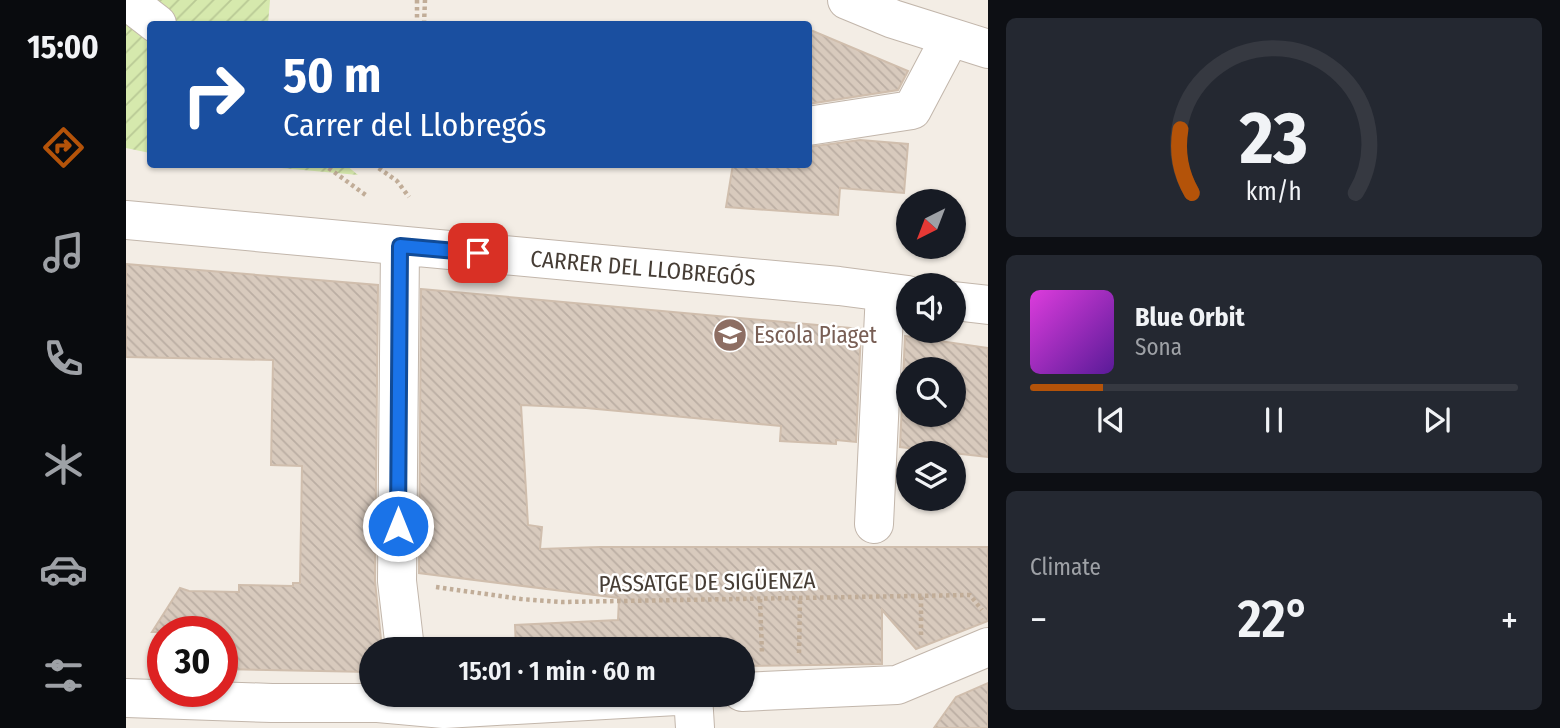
<!DOCTYPE html>
<meta charset="utf-8">
<style>
:root{--surface:#171b24;--page:#242831;--text:#f1f3f6;--muted:#9ea1a6;--line:#363941;--accent:#b45309}
body{margin:0;font-family:"Fira Sans Condensed",sans-serif;background:var(--page);color:var(--text);height:100vh;display:flex;flex-direction:column;font-size:26px;white-space:nowrap}
*{box-sizing:border-box;margin:0}
p{font-size:23px;color:var(--muted)}
.icon{flex:none;width:38px;height:38px;fill:none;stroke:currentColor;stroke-width:2;stroke-linecap:round;stroke-linejoin:round}
.map{position:relative;flex:1;overflow:hidden}
.drawer{display:flex;flex-direction:column;gap:18px;padding:18px;background:#0d0f14;width:572px}
.drawer>*{flex:none}
.hud{position:absolute;left:21px;top:21px;width:665px;height:147px;border-radius:7px;box-shadow:0 2px 5px #0004;background:#1a4fa0;color:#fff;overflow:hidden}
.needle{width:46px;rotate:222deg}
.buttons{position:absolute;left:770px;top:189px;display:grid;gap:14px}
.buttons a{display:grid;place-items:center;width:70px;height:70px;border-radius:50%;background:var(--surface);box-shadow:0 2px 5px #0004;font-size:35px}
.speed{position:absolute;left:21px;top:616px;display:flex;gap:14px;font-size:35px;font-weight:700;text-align:center}
.speed>*{display:grid;place-content:center;width:91px;height:91px;border-radius:50%;background:var(--surface);box-shadow:0 2px 5px #0004;line-height:1}
.speed .limit{border:10px solid #d22;background:#fff;color:#111}
.pin{position:absolute;display:grid;place-items:center;width:60px;height:60px;color:#fff;margin:-30px;border-radius:14px;box-shadow:0 4px 10px #0006}
.me{position:absolute;width:77px;margin:-38px;rotate:0deg;stroke-linejoin:round;filter:drop-shadow(0 0 5px #0008)}
.turn{display:flex;align-items:center;gap:24px;height:147px;padding:0 21px;font-size:32px}
.turn .icon{width:91px;height:91px;stroke-width:2.5}
.turn b{display:block;font-size:49px;line-height:60px}
.big{font-size:52px;font-weight:600;line-height:1.1}
.drawer .card{flex:1;display:flex;flex-direction:column;justify-content:center;gap:10px;min-width:0;padding:0 24px;border-radius:10px;background:var(--page)}
.drawer .dial{align-items:center;gap:0}
.dial svg{height:182px;overflow:visible;fill:none;stroke:var(--line);stroke-width:7;stroke-linecap:round;text-anchor:middle}
.dial text{fill:var(--text);stroke:none}
.song{display:flex;align-items:center;gap:21px}
.cover{width:84px;height:84px;border-radius:10px;background:linear-gradient(135deg,hsl(300 70% 55%),hsl(270 70% 35%))}
.played{height:7px;border-radius:4px;background:linear-gradient(90deg,var(--accent) 15%,var(--line) 15%)}
.keys{display:flex;justify-content:space-around;direction:ltr}
.heat{display:flex;justify-content:space-between;align-items:center;font-size:38px;direction:ltr}
.trip{position:absolute;left:233px;top:637px;width:396px;height:70px;border-radius:35px;background:var(--surface);box-shadow:0 2px 5px #0004;font-weight:600;line-height:70px;text-align:center}
main{display:flex;flex:1;min-height:0}
.menu{display:flex;flex-direction:column;width:126px;justify-content:space-around;align-items:center;background:#090b0e;color:var(--muted)}
.menu .icon{width:49px;height:49px}
.menu .current{color:var(--accent)}
.menu b{font-size:32px;color:var(--text)}
.map>svg:first-child{display:block}
</style>
<main>
<nav class="menu">
<b>15:00</b>
<svg class="icon current" aria-label="directions" viewBox="0 0 24 24"><path d="M12 3l9 9-9 9-9-9zM9 14v-3h6M13 9l2 2-2 2"/></svg>
<svg class="icon" aria-label="music" viewBox="0 0 24 24"><path d="M9 18V5l10-2v13"/><circle cx="6" cy="18" r="3"/><circle cx="16" cy="16" r="3"/></svg>
<svg class="icon" aria-label="phone" viewBox="0 0 24 24"><path d="M5 4h4l2 5-3 2q2 4 5 5l2-3 5 2v4C11 20 4 13 5 4z"/></svg>
<svg class="icon" aria-label="climate" viewBox="0 0 24 24"><path d="M12 3v18M4 7l16 10M4 17L20 7"/></svg>
<svg class="icon" aria-label="car" viewBox="0 0 24 24"><path d="M5 17H2v-5l4-1 3-4h7l3 4 3 1v5h-3M9 17h6M6 11h13"/><circle cx="7" cy="17" r="2"/><circle cx="17" cy="17" r="2"/></svg>
<svg class="icon" aria-label="filters" viewBox="0 0 24 24"><path d="M4 7h16M4 17h16"/><circle cx="9" cy="7" r="2"/><circle cx="15" cy="17" r="2"/></svg>
</nav>
<div class="map">
<svg width="862" height="728" viewBox="0 0 862 728">
<defs>
<pattern id="garden-furrows" width="10" height="10" patternUnits="userSpaceOnUse" patternTransform="scale(1.75)"><rect width="10" height="10" fill="#d6e9ad"/><path d="M-1 1l2-2M0 10L10 0M9 11l2-2" fill="none" stroke="#b9c995"/></pattern>
<pattern id="building-back-hatch" width="6" height="6" patternUnits="userSpaceOnUse" patternTransform="scale(1.75)"><rect width="6" height="6" fill="#d8cabd"/><path d="M-1 5l2 2M0 0l6 6M5-1l2 2" fill="none" stroke="#bbaea3"/></pattern>
</defs>
<rect width="100%" height="100%" fill="#f3ede5"/>
<!-- garden -->
<path fill="url(#garden-furrows)" d="M0 0H144L142 24H24V153L0 148Z
M122 165H220L232 175Z"/>
<!-- building -->
<path fill="url(#building-back-hatch)" stroke="#d0bead" stroke-width="2" fill-rule="evenodd" d="M682 29 782 71 772 90 682 104Z
M734 140 782 144 778 193 714 188 712 215 600 207 607 164H682V147Z
M0 264 252 285 249 581 256 649H245V672L96 669V632H26L54 588 63 591 113 592V585L167 586V583H174L176 466 145 465 147 360 0 357Z
M295 289 735 329 730 442 710 440V444L654 441 655 426 460 408 395 405 402 525 416 527 414 549 474 547H862V621L790 649 756 610V664L616 666V649H390L389 625 492 620 493 598 293 573Z
M779 336 862 348V457L774 447ZM782 369H828V415H782Z
M862 683V728H808L830 697Z"/>
<g fill="none" stroke-linecap="round" stroke-linejoin="round">
<!-- street casing -->
<g stroke="#c2b6ab" stroke-width="40">
<path id="street" d="M0 0 31 24
M721 0 767 19 862 49
M682 126 786 110 824 38
M0 220 713 286 782 295
M274 246 271 581 279 649
M828 301 862 305
M748 524 759 292
M616 692 771 685 862 647
M567 695 569 728
M0 698 146 703H252L318 709 568 695"/>
</g>
<!-- path -->
<path stroke="#c1ad98" stroke-width="4.5" stroke-dasharray="3.5 3.5" stroke-linecap="butt" d="M291 0V24
M298 24 299 0
M197 164 241 196
M247 164 271 181 283 197
M310 587 395 599 436 602 844 595 856 610
M634 599 636 654
M795 635V597
M673 653 674 599"/>
<!-- street -->
<use href="#street" stroke="#fff" stroke-width="38"/>
</g>
<g fill="none" stroke-linecap="round" stroke-linejoin="round">
<!-- route casing -->
<g stroke="#114b97" stroke-width="18">
<path id="route" d="M272 526 274 246 352 253"/>
</g>
<!-- route -->
<use href="#route" stroke="#1a73e8" stroke-width="12"/>
</g>
<!-- icons -->
<defs>
<g id="school-disc" transform="scale(1.75)"><circle r="9.5" fill="#8d6e63" stroke="#fff"/><path d="M0-5L7-2L0 1L-7-2ZM-4 1L0 2.5L4 1V4Q0 6-4 4Z" fill="#fff"/></g>
</defs>
<g fill-rule="evenodd">
<use href="#school-disc" x="604" y="335"/>
</g>
<g text-anchor="middle" dominant-baseline="central" stroke-width="5" stroke-linejoin="round" paint-order="stroke">
<!-- street labels -->
<g font-size="23" fill="#463d35" stroke="#fff">
<text transform="translate(517 268) rotate(5)">CARRER DEL LLOBREGÓS</text>
<text transform="translate(581 582) rotate(-1)">PASSATGE DE SIGÜENZA</text>
</g>
<!-- education labels -->
<g font-size="23" fill="#785e54" stroke="#fff" text-anchor="start">
<text x="628" y="335">Escola Piaget</text>
</g>
</g>
</svg>
<div class="buttons">
<a><svg class="needle" viewBox="-14 -14 28 28"><path d="M0-13l5 13h-10z" fill="#e53935"/><path d="M0 13l5-13h-10z" fill="#9ea1a6"/></svg></a>
<a><svg class="icon" aria-label="sound" viewBox="0 0 24 24"><path d="M4 9h4l5-4v14l-5-4H4zM17 9q2 3 0 6"/></svg></a>
<a><svg class="icon" aria-label="search" viewBox="0 0 24 24"><circle cx="10" cy="10" r="6"/><path d="M15 15l6 6"/></svg></a>
<a><svg class="icon" aria-label="layers" viewBox="0 0 24 24"><path d="M12 4l9 5-9 5-9-5zM3 14l9 5 9-5"/></svg></a>
</div>
<div class="speed"><div class="limit">30</div></div>
<div class="pin" style="left:352px;top:253px;background:#d93025"><svg class="icon" aria-label="arrive" viewBox="0 0 24 24"><path d="M6 21V4h12l-3 4 3 4H6"/></svg></div>
<svg class="me" style="left:272px;top:526px" viewBox="-20 -20 40 40"><circle r="17" fill="#1a73e8" stroke="#fff" stroke-width="3"/><path d="M0-11L8 9 0 5-8 9z" fill="#fff"/></svg>
<div class="trip">15:01 · 1 min · 60 m</div>
<div class="hud">
<div class="turn"><svg class="icon" aria-label="right" viewBox="0 0 24 24"><path d="M7 20v-9h11M14 6l5 5-5 5"/></svg><div><b>50 m</b>Carrer del Llobregós</div></div>
</div>
</div>
<section class="drawer">
<div class="card dial"><svg viewBox="0 0 100 80">
<path d="M14 69A42 42 0 1 1 86 69"/>
<path d="M14 69A42 42 0 0 1 9 41" stroke="#b45309"/>
<text x="50" y="56" font-size="32" font-weight="700">23</text>
<text x="50" y="72" font-size="11">km/h</text>
</svg></div>
<div class="card">
<div class="song"><i class="cover"></i><div><b>Blue Orbit</b><p>Sona</p></div></div>
<div class="played"></div>
<div class="keys"><svg class="icon" aria-label="previous" viewBox="0 0 24 24"><path d="M18 5L8 12l10 7zM5 5v14"/></svg><svg class="icon" aria-label="pause" viewBox="0 0 24 24"><path d="M8 5v14M16 5v14"/></svg><svg class="icon" aria-label="next" viewBox="0 0 24 24"><path d="M6 5l10 7-10 7zM19 5v14"/></svg></div>
</div>
<div class="card"><p>Climate</p>
<div class="heat"><a>−</a><b class="big">22°</b><a>+</a></div>
</div>
</section>
</main>
